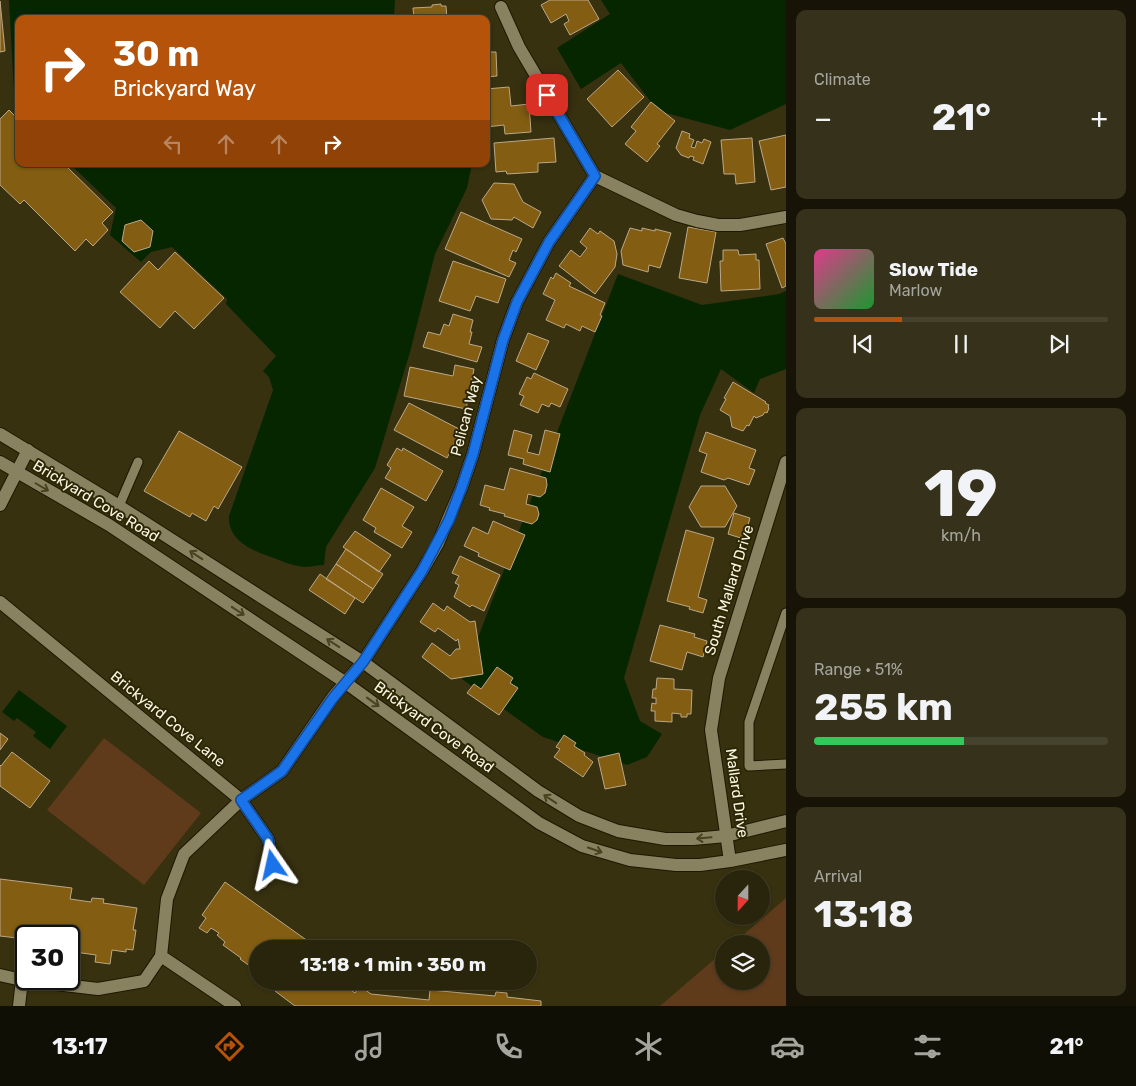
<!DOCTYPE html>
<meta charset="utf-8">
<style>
:root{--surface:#29250c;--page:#35311a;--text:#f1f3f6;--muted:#a5a59d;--line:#45422d;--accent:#b45309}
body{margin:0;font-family:Rubik,sans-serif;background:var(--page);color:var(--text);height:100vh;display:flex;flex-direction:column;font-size:19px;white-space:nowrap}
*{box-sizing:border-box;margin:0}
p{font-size:16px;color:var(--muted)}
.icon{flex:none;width:28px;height:28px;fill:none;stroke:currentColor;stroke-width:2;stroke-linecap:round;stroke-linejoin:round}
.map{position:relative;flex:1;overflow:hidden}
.panel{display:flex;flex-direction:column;gap:10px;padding:10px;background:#171407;width:350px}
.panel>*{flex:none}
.banner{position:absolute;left:15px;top:15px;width:475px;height:152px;border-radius:10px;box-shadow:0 1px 4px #0004,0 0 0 1px var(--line);background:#b45309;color:#fff;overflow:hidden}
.needle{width:32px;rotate:201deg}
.tools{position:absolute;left:715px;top:870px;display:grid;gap:10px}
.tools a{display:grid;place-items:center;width:55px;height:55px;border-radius:50%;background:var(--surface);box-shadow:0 1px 4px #0004,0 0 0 1px var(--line);font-size:25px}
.speed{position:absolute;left:15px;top:925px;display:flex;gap:10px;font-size:25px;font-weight:700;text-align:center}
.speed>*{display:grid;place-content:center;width:65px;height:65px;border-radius:50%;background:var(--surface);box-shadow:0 1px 4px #0004,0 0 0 1px var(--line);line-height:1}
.speed .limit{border:2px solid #111;border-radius:8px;background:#fff;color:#111}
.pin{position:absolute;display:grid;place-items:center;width:42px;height:42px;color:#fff;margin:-21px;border-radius:10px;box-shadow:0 2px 8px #0006}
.me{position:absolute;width:55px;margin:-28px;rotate:349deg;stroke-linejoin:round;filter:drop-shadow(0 0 4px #0008)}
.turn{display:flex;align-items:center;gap:18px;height:105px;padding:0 15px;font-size:22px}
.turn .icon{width:65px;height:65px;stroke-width:2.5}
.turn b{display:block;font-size:35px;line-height:42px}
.lanes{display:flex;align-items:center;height:48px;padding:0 15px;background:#0003;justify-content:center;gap:25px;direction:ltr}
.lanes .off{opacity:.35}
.big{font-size:38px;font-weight:700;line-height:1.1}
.panel .card{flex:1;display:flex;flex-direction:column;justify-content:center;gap:8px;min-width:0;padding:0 18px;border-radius:10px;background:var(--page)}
.panel .dial{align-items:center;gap:0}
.dial b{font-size:65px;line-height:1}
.song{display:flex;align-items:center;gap:15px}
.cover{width:60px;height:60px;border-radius:8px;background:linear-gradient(135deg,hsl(330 70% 55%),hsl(130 70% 35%))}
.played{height:5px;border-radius:2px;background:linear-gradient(90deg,var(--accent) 30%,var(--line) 30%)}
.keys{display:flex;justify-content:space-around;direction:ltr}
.heat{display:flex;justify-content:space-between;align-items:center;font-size:28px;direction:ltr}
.charge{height:8px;border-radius:4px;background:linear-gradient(90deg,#34c759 51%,var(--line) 0)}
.trip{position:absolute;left:249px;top:940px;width:288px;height:50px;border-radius:25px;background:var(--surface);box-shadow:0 1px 4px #0004,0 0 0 1px var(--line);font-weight:700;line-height:50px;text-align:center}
.tab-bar{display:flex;height:80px;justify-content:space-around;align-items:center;background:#100f05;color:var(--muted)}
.tab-bar .icon{width:35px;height:35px}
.tab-bar .selected{color:var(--accent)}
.tab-bar b{font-size:22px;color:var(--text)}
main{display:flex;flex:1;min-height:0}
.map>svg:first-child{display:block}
</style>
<main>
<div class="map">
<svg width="786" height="1006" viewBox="0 0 786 1006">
<rect width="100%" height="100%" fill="#373110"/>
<!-- green -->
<path fill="#5f3b1c" d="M104 738 201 813 144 885 47 810Z
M786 898V1006H660L724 951V981H761V944H733Z"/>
<!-- water -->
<path fill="#062600" d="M9 0H395L394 19H19V113L15 109Z
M601 0H786V104L730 130 658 111 621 63 581 89 557 48 610 14Z
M70 164H472L467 188 435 254 410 352 375 468 326 547 324 565C318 565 311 567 304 567 294 566 284 562 274 558 254 551 228 542 229 516L273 390 269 377 263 371 276 356 226 304 227 299 172 247 151 252 141 262 110 235 116 208Z
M618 274 702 305 779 294 786 291V369L760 379 754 393 721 369 700 415 624 678 640 721 662 734 647 757 627 765 543 737 462 679Z
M19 690 67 726 50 749 33 736 36 732 17 718 14 721 2 712Z"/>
<!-- building -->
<path fill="#825d12" stroke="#bca888" d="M550 0H588L599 19 570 35 564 24 569 21 566 14 551 23 541 5Z
M0 1 5 51 0 52Z
M441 4V6H446L447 19H414L413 8 432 7V5Z
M486 52H496L497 76 486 77Z
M618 70 644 97 612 127 587 99Z
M509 87 511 106 529 104 531 132 505 134 504 125 486 127V89Z
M651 102 675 121 657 144 660 146 647 162 625 144 636 131 631 127Z
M9 110 19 120V164H64L113 212 102 223 108 230 93 246 86 239 75 251 24 200 20 204 0 185V119Z
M682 131 690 134 689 138 694 140 691 147 695 148 697 141 702 143 704 139 711 142 703 164 693 160 694 157 690 156 689 158 681 155 676 148Z
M786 135V187L771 190 759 141Z
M554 138 556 162 538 163V172L507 174 506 171 496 172 494 143Z
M752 138 755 182 736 184 735 174H724L721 140Z
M494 183 514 184 523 202 541 212 533 228 514 217 512 220 491 219 482 200Z
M461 212 522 239 516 252 513 250 509 260 516 263 509 277 445 249Z
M141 220 153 231 150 247 134 252 122 241 125 225Z
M688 227 716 232 707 283 679 278Z
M590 228 598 234 600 231 614 241 617 254 615 267 595 294 559 266 571 250 580 257 587 248 580 242Z
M630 228 642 231V228L655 231V229L671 233 660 268 649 265 648 272 623 265 621 251Z
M783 238 786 244V286L782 288 766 244Z
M723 250H738L739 255 756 254V260H759L760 289 721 291 720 261H723Z
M175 252 224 298 194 329 175 311 160 328 120 292 149 261 158 270Z
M453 261 506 279 498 303 476 296 470 311 439 301Z
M556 273 571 283 569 286 605 303 600 315 602 316 595 332 582 326 580 331 566 324 564 328 546 320 555 300 543 294 551 277 553 279Z
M453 314 473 320 470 332H472L469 344 482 347 477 362 423 347 428 332 440 335 444 324 449 326Z
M528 333 549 341 536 370 516 361Z
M455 365 474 369 466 409 404 396 410 367 453 376Z
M534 373 568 389 560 407 551 403 549 407 542 404 538 413 520 405 524 396 519 394 527 377 531 379Z
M733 382 766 402 765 403 769 405 768 407 769 408 767 413 765 412 763 415 756 418 754 416 749 426 747 425 743 431 732 427 730 416 720 410 726 399 724 398Z
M409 403 461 430 447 458 394 430Z
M514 430 532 435 527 452 539 455 545 430 560 434 550 472 523 464 524 459 508 455Z
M179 431 242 467 218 509 214 506 206 521 192 513 190 517 144 491Z
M706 432 756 450 749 468 755 470 749 485 728 478 724 480 701 472 707 454 699 451Z
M397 448 402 451 403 448 443 471 426 501 385 478 391 468 387 465Z
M510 468 546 478 547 485 545 493 540 497 528 494 526 504 537 507 539 514 537 520 532 524 504 516 505 514 489 510 490 508 480 505 485 485 504 490Z
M701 486H725L737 506 725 527H701L689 507Z
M381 488 414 507 402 526 412 532 402 548 374 532 376 528 363 520Z
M734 513 750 518 744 539 728 534Z
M493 521 525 535 510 570 478 556 479 553 464 546 473 527 488 534Z
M686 530 714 538 698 597 707 600 703 613 689 609 690 607 667 601Z
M355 531 391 555 379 572 343 547Z
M346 549 383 574 373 589 336 564Z
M460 556 500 575 484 611 472 605 470 607 454 597 459 585 455 583 459 576 452 573Z
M336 564 373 589 363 603 326 579Z
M320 574 355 598 345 614 309 590Z
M433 603 444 611 447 606 470 622 475 621 483 674 451 679 422 657 432 643 450 656 456 649H460L458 639 456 641 438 628 435 632 420 622Z
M660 625 695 634 694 637 707 641 703 657 687 652 682 670 650 661Z
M497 667 513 678 510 683 518 688 499 715 467 693 474 684 481 689Z
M657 678 674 679V689L692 690 691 714H687V717H681V714L672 713V722L655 721V711H651L652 703 656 704V698H652L653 689H656Z
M0 733 8 739 0 750Z
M564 735 576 743 574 746 585 753 584 755 593 762 583 777 554 757 560 749 556 747Z
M12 752 50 781 30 808 0 786V765L1 766Z
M619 753 626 785 605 789 598 758Z
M0 879 72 888 70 899 91 902 92 898 104 899 103 903 137 908 133 930H136L133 950 126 949V952L112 950 110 964 95 962 96 955 75 952V954L69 953V936H26V939L0 936Z
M225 882 319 949H258V972L240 959 241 958 223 945 225 942 217 935 219 933 211 928 207 933 199 928 206 918 202 915Z
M275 981H339L355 993 360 986 371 994 429 1000 430 990 495 996 496 992 507 993V997L541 1001V1006H295L275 991 280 985Z"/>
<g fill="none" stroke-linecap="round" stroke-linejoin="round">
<!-- service casing -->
<g stroke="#1e1800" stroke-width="11">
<path id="service" d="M119 506 138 462
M786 613 749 722V766L786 764"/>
</g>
<!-- minor casing -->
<g stroke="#1e1800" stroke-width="14">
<path id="minor" d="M501 7 519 47 595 176 676 215 697 221 718 225H740L786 217
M0 505 28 450
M0 602 241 800 268 839 273 865 262 883
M730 861 711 730 719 678 786 462
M161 956 235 1006
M0 975 22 980 98 989 144 981 161 956 167 899 184 854 241 800 282 771 333 697 363 662 422 571 438 543 461 489 473 454 503 340 517 302 549 242 595 176
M19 1006 22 980"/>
</g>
<!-- tertiary casing -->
<g stroke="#1e1800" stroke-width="14">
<path id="tertiary" d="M0 434 119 506 363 662 538 791 579 816 618 831 665 839H693L726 836 786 821
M0 462 109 525 346 683 539 823 582 846 630 860 676 865H700L730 861 786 850"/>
</g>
<!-- service -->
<use href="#service" stroke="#898260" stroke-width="9"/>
<!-- minor -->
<use href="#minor" stroke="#898260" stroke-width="12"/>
<!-- tertiary -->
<use href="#tertiary" stroke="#898260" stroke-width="12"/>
</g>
<!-- one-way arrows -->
<defs><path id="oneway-shaft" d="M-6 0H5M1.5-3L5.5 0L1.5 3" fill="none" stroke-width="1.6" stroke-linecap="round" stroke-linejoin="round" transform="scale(1.25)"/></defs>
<g stroke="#494220">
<use href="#oneway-shaft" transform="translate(42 487) rotate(30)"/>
<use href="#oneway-shaft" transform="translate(196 555) rotate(-147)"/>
<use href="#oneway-shaft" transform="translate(238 611) rotate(34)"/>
<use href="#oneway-shaft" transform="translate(333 643) rotate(-147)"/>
<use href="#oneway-shaft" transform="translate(373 702) rotate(36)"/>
<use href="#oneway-shaft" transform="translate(550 799) rotate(-146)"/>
<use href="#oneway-shaft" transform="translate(704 838) rotate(175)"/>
<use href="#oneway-shaft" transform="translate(595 850) rotate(19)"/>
</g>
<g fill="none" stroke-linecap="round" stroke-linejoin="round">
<!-- route casing -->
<g stroke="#114b97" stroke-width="12">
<path id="route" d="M273 865 268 839 241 800 282 771 333 698 363 662 422 571 449 520 461 489 473 454 503 340 517 302 549 242 595 176 547 95"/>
</g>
<!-- route -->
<use href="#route" stroke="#1a73e8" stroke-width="9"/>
</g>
<g text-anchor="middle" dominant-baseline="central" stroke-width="4" stroke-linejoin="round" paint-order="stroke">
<!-- street labels -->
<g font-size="15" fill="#f9f6e3" stroke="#2d2705">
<text transform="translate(466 416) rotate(-75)">Pelican Way</text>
<text transform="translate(96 501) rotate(31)">Brickyard Cove Road</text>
<text transform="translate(729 590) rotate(-73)">South Mallard Drive</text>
<text transform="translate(168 719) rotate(39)">Brickyard Cove Lane</text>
<text transform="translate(434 727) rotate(36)">Brickyard Cove Road</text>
<text transform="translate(737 793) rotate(82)">Mallard Drive</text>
</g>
</g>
</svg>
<div class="tools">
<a><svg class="needle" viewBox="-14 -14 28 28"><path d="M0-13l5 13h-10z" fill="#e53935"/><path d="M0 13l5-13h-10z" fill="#a5a59d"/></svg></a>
<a><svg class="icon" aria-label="layers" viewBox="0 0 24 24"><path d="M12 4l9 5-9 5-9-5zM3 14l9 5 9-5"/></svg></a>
</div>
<div class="speed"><div class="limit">30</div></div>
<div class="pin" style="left:547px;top:95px;background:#d93025"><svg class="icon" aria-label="arrive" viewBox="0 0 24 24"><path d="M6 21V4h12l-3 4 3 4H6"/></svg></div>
<svg class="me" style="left:273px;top:865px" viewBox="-20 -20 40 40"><path d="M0-17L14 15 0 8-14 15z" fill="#1a73e8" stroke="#fff" stroke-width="4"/></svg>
<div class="trip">13:18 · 1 min · 350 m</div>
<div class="banner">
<div class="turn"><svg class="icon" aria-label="right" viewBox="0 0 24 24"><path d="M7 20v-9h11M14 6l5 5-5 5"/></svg><div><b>30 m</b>Brickyard Way</div></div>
<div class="lanes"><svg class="icon off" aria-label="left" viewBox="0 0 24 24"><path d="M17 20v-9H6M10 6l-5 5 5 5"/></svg><svg class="icon off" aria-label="ahead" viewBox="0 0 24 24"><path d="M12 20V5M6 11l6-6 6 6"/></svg><svg class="icon off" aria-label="ahead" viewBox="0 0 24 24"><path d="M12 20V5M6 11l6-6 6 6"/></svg><svg class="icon" aria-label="right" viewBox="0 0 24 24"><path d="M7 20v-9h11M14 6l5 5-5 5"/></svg></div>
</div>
</div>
<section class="panel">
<div class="card"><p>Climate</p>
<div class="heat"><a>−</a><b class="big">21°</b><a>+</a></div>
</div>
<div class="card">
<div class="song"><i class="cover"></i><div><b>Slow Tide</b><p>Marlow</p></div></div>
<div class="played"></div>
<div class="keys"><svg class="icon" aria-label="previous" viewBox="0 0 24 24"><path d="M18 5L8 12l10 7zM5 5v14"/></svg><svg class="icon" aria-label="pause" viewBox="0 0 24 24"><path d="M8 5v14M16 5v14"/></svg><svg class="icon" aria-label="next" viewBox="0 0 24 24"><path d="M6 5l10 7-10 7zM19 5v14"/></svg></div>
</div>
<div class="card dial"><b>19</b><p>km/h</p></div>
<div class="card"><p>Range · 51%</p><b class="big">255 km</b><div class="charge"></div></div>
<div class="card"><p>Arrival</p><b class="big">13:18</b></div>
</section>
</main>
<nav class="tab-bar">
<b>13:17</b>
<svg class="icon selected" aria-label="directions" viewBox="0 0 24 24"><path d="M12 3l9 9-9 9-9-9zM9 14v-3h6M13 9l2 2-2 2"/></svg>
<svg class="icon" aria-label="music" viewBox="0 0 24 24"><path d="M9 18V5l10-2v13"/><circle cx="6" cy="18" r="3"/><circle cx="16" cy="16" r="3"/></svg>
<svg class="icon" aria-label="phone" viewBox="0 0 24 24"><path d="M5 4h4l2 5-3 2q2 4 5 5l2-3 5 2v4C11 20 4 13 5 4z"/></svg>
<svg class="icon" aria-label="climate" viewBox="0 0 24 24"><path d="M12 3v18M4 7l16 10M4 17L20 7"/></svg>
<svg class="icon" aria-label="car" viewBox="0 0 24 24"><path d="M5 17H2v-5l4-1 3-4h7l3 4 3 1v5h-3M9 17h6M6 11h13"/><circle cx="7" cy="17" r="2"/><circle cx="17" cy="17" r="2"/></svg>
<svg class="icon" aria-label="filters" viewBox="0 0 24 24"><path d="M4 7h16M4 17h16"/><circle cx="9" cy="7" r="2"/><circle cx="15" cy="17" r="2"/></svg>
<b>21°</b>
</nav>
